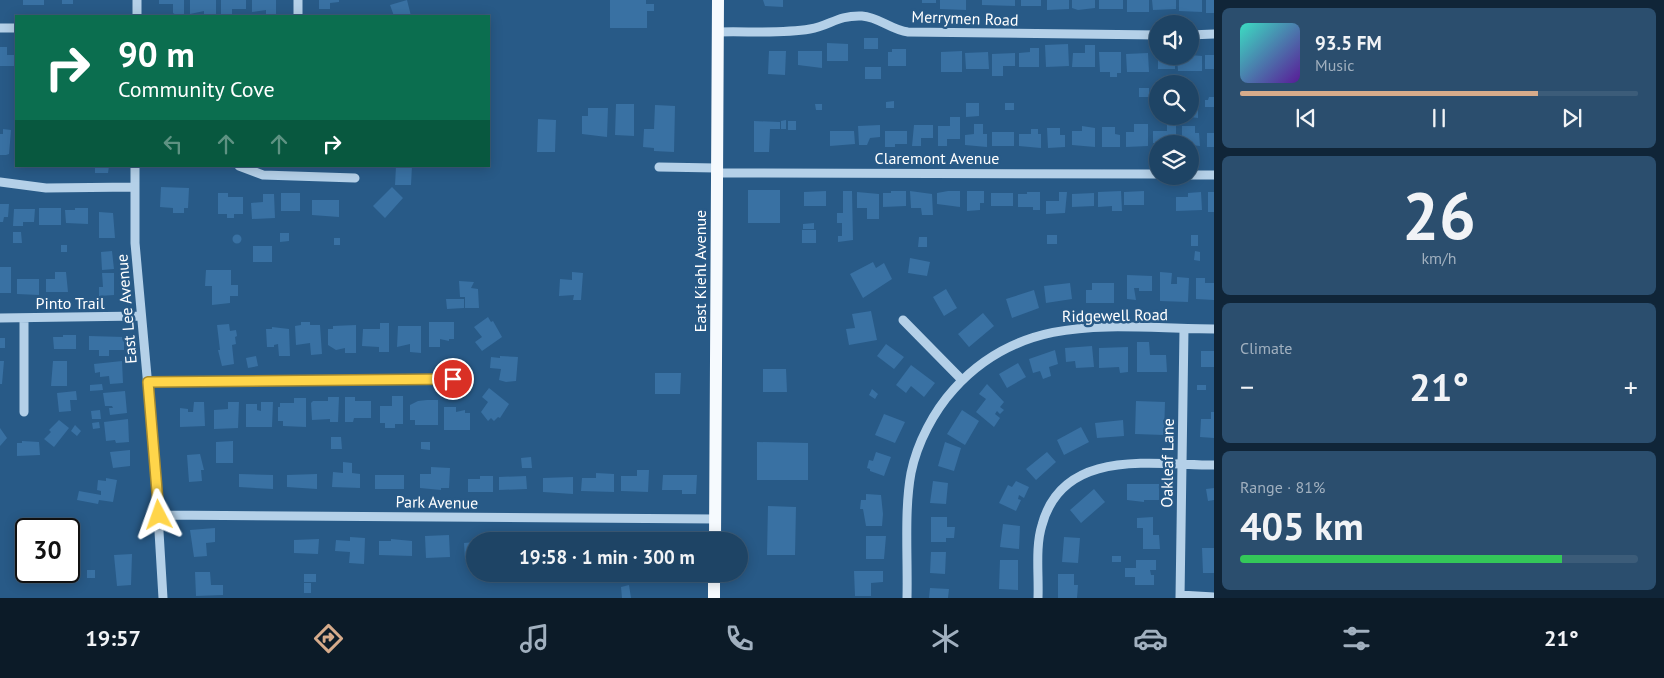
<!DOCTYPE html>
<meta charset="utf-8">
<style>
:root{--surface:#1e4465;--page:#2b4e6e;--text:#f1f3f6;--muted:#a1b0bf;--line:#3c5c79;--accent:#d6ab8b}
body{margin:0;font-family:"PT Sans",sans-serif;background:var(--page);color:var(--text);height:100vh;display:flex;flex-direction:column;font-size:19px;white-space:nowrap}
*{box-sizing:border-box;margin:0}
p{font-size:16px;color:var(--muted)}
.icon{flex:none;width:28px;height:28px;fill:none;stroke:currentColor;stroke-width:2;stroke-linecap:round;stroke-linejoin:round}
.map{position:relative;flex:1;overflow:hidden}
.panel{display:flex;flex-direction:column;gap:8px;padding:8px;background:#102538;width:450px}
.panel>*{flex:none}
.hud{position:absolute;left:15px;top:15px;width:475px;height:152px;border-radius:0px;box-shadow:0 2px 12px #0003,0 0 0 1px var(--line);background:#0b6e4f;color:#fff;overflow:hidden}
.buttons{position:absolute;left:1149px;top:15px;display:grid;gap:10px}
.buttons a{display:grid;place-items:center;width:50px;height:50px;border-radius:50%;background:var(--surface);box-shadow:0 2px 12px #0003,0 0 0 1px var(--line);font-size:25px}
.speed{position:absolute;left:15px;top:518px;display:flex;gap:10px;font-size:25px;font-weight:700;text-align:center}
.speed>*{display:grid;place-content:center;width:65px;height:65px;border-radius:50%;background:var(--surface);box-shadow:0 2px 12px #0003,0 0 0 1px var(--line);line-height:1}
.speed .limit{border:2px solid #111;border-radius:8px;background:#fff;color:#111}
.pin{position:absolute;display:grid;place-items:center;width:42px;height:42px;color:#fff;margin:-21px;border:2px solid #fff;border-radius:50%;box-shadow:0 1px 5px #0007}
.me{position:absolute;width:55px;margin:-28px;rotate:356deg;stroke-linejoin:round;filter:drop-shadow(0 0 4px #0008)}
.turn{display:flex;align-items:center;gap:18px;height:105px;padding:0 20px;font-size:22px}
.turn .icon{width:65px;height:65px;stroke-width:2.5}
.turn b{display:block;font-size:35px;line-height:42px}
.lanes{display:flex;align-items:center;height:48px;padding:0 20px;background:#0003;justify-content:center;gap:25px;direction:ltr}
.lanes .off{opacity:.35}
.big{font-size:38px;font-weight:700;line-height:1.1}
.panel .card{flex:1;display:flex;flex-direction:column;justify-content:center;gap:8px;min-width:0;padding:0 18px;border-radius:8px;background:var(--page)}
.panel .dial{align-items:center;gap:0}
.dial b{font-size:65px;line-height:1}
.song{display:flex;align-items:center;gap:15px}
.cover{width:60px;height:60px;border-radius:8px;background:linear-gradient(135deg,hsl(170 70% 55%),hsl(270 70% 35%))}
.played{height:5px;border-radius:2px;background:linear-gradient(90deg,var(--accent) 75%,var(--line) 75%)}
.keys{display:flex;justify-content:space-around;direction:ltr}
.heat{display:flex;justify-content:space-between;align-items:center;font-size:28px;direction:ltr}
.charge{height:8px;border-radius:4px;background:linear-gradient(90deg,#34c759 81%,var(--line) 0)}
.trip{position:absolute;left:466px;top:532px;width:282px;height:50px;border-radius:25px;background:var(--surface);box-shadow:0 2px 12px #0003,0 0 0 1px var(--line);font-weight:700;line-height:50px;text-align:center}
.tab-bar{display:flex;height:80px;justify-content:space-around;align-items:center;background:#0c1b28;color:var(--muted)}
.tab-bar .icon{width:35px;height:35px}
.tab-bar .current{color:var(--accent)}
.tab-bar b{font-size:22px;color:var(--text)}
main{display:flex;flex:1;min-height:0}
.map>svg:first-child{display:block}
</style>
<main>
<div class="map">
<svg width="1214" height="598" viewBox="0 0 1214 598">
<rect width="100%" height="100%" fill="#285a87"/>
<!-- building -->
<path fill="#3971a3" d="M23 0H44V5H23Z
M62 0H73V4H62Z
M159 0H184V14L176 15 173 13V4H159Z
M190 0H216V16H204V11L190 14Z
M221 0H246V9H232V16H221Z
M252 0H276V16H266V10L252 12Z
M319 0H339V2L330 3V9H319Z
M407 0 411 16H394L390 5Z
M610 0H646V4H654V11H647V28H610Z
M763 0H783V7L765 6Z
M922 0H936V3H922Z
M940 0H966V10L940 9Z
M982 0H1015V6L982 5Z
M1021 0H1041V6H1021Z
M1047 0H1069V9L1047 10Z
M1072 0H1095V8L1078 10 1072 8Z
M1099 0H1123V9H1099Z
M1127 0H1149V12H1127Z
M1152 0H1176V9L1153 10Z
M1179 0H1202V12L1179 11Z
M1206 0H1214V13H1206Z
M864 38H878V49H864Z
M827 43 848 44V61H827Z
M1068 44 1069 66 1046 67 1045 45Z
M1085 45H1095V67H1072L1073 53H1085Z
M0 47H7V55H16V66H0Z
M1030 48H1039V67H1019V53L1030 52Z
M892 49H906V66H888V52H892Z
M769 51H786L785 75 768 74Z
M798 51H822V68L798 65Z
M962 51V72H941V52Z
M988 52 989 69H966L965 53Z
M1099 52H1121V73H1117V77H1110V72H1100Z
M1015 53V66H1003V76H992V54Z
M1148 53 1149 72H1127L1126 54Z
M1190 55 1202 56V71H1178L1177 57Z
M1205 55H1214V69H1205Z
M1158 56H1175V69H1158Z
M865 67H881V79H865Z
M1139 88H1149V97H1139Z
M1209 97H1214V107H1205V100H1208Z
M894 101V108H886V102Z
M966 103H979V116L966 117Z
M1005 103H1014V110H1005Z
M616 104H634V136L615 135Z
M815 104H822V110H816Z
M655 105 675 106 674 152 654 151V148L643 147 644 129H654Z
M588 108H608L607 137 582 134V116H588Z
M1190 109H1198V118L1190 117Z
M950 117H960V139H947V146H938V126H950Z
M538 119 556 120 555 152H537Z
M786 120V129H781V121Z
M754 121 780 122V129H770L769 152H754Z
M788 121H796V130H788Z
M974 124H983V134H987V147L965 145V135L974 134Z
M1134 124H1148V146L1126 147V132H1134Z
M1167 124H1176V143H1153V131H1167Z
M880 125V137L870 138 867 145H859L858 126Z
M914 125H933V138H921V146H912Z
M1082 126 1095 128V147L1072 145V131H1082Z
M1182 126H1195V133H1199L1200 146 1182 144Z
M1102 127H1115V134L1120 135V147H1102Z
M1047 128H1060V135H1065V147L1048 148Z
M3 129 11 130 9 154 6 155H0V134H3Z
M1031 129H1038V134H1041V148L1019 146V134H1031Z
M830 131H854L855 144 830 146Z
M885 131H907V144H895V147H885Z
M992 132H1014V146H992Z
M1207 133H1214V147H1207Z
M95 166H109L108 173H95Z
M396 166H412L411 185H395Z
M161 187 189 188 188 208H184V213H173V208L160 207Z
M392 187 403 198 385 218 373 206Z
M748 190H780V223H748Z
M826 191V206H804V192Z
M843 191H852L853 240 838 242V236H842V223H837V213H843Z
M891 191H906V206L883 207V193H891Z
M910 191 932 194 933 215H922L921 208H911Z
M948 191H960V207L937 204V193Z
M967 191H984V203H980V210L967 211Z
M1121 191 1122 211H1112V206L1098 207V192Z
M1144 191V205H1124V192Z
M857 192 879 194V219H867V208H857Z
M1027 192H1040V210H1033V207H1018V194H1027Z
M1059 192H1067L1065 213 1046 214V201H1059Z
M1201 192 1202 210 1176 211V197H1188V193Z
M1208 192H1214V212H1208Z
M218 193H228V197H243V214H234V218H227V214H218Z
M281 193H300V211H281Z
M991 193H1013V206H991Z
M1094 193V206L1072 207V194Z
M263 194H274L275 218 252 219 251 203 263 202Z
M312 200H339V217L312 215Z
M0 204H9L8 217H4L3 222H0Z
M39 208H61V225H39Z
M75 208H88V224L66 223 65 210H75Z
M14 209H35L34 222H23V226H13Z
M99 212 113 213 115 238H99Z
M814 223V229H803V224Z
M802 230H816V243H802Z
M13 232H21L22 243H13Z
M280 233H289V241L280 242Z
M232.5 239a4.5 4.5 0 1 1 9 0a4.5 4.5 0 1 1-9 0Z
M1047 235H1057V244H1047Z
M1191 235H1198V246H1191Z
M919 237H927V247H918Z
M334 238H340V245H334Z
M61 245H67V252H61Z
M253 246H272V262H253Z
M112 251 114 269 102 270 101 252Z
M1195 251 1200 252V261L1194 260Z
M910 258 930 262 927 276 908 273Z
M873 262 876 268 884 263 892 279 863 298 850 274Z
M0 267H11V293H0Z
M206 270H231V285H238V296H230V303L212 305V286H205Z
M55 272H66L68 292H46V279H55Z
M572 272 583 273 581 300H573L574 295 559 296 560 279 572 280Z
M1160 272 1172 273 1171 284H1177V277L1189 278 1188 302 1160 301Z
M102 273H114V295L99 296V287H103Z
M1127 275 1152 276V291H1139V288H1134L1136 300 1127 299Z
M1196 278H1205V283H1214V300L1196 299Z
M17 279H39V295L17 294Z
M459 281 474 282 471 288 478 289 479 308H465V297H460Z
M1070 283 1072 299 1046 303 1044 286Z
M1092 283H1114V303H1086V290H1092Z
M946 289 957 308 944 316 933 297Z
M1034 290 1039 308 1012 318 1006 299Z
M446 299H464V308L447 309Z
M871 311 877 340 849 345 846 329 855 328 852 314Z
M983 313 994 326 969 347 958 334Z
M488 317 491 322 493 321 502 337 482 351 475 342 482 337 474 327Z
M301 322H310V325H320L322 354 311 355 310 343 296 345 295 326 301 325Z
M429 322H454V339H449V341L440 339V347H429Z
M380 323H389V352H379V347L362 346 363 329H380Z
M229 324 230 331 236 330 237 336 235 337 236 344 232 345 234 364 222 366 218 350H220L217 325Z
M356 325V353H345V348L336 350 328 345V329H333V326Z
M398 326H421V353L410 352V344L397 347Z
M272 327 289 329 290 356H279L278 344 274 345V347H267L266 329H272Z
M63 335H76V349H54L53 337H63Z
M89 336 124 337V350H109V356H99V350H89Z
M0 338H5V348H0Z
M1137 342H1149L1150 355H1166L1167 372H1137Z
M886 344 904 357 894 369 877 356Z
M1092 346 1094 367 1076 368 1075 361 1066 362 1065 348Z
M1128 347V372L1120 373 1119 367 1099 368V348Z
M1055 350 1058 364 1049 367 1051 376 1043 379 1040 371 1033 373 1029 359Z
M1201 351H1214V367H1201Z
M256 356 258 366 248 368 246 358Z
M500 356 518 357 516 381 506 382 499 380 501 369 490 368 491 357 500 358Z
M0 361H4L2 384H0Z
M53 361H67V386H51Z
M122 361 123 383 110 384 109 376 100 377V372L95 373 94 364Z
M1018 363 1026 377 1007 388 999 374Z
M911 365 935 383 924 397 911 386 906 393 896 385Z
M763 369H786L787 392H763Z
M655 373H681L680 394H655Z
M102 384 103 390 90 391V385Z
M987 384 1004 402 1000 407 1004 410 1000 414 997 411 995 414 1000 418 994 427 976 412 986 399 979 394Z
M1197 385H1206V390H1197Z
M489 388 509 404 500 418 498 417 494 421 491 418 488 421 481 412 488 402 482 397Z
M872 389 878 394 875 399 869 395Z
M76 391 77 400H70L71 411 59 412 57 393Z
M125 391 127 413 110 415 109 408H113L112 406H105L103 393Z
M392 396H403V424H395V428H385V423H380V406H392Z
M328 397H339L338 422H330V419L312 420 311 403 313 401H328Z
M345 397H355V401H371V418H354L353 422H345Z
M294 398H306V427L283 426V421H278V407H280V403H294Z
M427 400H438V425H415V420H410V405L418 401Z
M1136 401 1165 402 1164 435 1135 434Z
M194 402H204L205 426 180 427V408L188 409V412H193Z
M228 402H239L238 428 214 429V410L228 409Z
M261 402H273L272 427H246V404H257V410L261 411Z
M444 407H456V412L465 410V413H470V430H444Z
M100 410 101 419H92L91 411Z
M962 410 979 421 965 445 947 434Z
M1211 412H1214V438L1200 437 1201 419H1211Z
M884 414 905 422 895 443 875 435Z
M128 419 129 442 116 443 115 440 106 441 104 422Z
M59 420 69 428 54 447 44 439 51 432 49 430Z
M1123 420 1124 436 1097 438 1095 423Z
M99 422 100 428 93 429 92 423Z
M75 425 81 431 77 436 71 431Z
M1081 427 1089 442 1064 455 1057 440Z
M0 428 7 438 0 446Z
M331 437H341L342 449H331Z
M22 441 39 442 40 455 17 456V443H22Z
M233 441V463H216V442Z
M421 442H430V450L421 449Z
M757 442 808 443V480H757Z
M945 442 961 448 954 471 938 466Z
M130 450V466L113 468 110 452Z
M876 452 891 457 884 476 870 471V469L867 468 869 460 873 461Z
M1047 452 1056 462 1036 480 1026 469Z
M200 454 204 470H201L202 481 189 482 187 455Z
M531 457 532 468H522L521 458Z
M343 462 352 463V473L360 474V488L332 487 333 472 343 473Z
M431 467 450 468 449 488H441V490L420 488V474H431Z
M637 470H649L648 492 621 491V476H637Z
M596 473 614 474V492L581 491 582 478H596Z
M239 474 273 475V489L239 487Z
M317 474V489L287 487V475Z
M375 475H404V489H375Z
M663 475H697L696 494H682V490H662Z
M480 476H493V492H468V479H480Z
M526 476 527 489 499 490V477Z
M573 477V494L543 492V478Z
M106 478 117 480 113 502 99 500 98 504 77 500 79 491 101 495V491L97 490 98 480 106 481Z
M933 481 948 483 946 504 930 503Z
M1016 481 1029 487 1024 498 1019 495 1018 499 1021 500 1016 511 999 503 1008 485 1012 487Z
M1127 484H1159V500H1144V502L1127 500Z
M1214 488V500L1208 501 1206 489Z
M1094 489 1105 502 1081 523 1070 510Z
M866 494 881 495 883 514 882 526H866L863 509H860L861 500H866Z
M768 506 796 507 795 555H767Z
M931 517H947V527H955L954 538H946V542H931Z
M1153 517V535H1159L1160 549H1143V528H1137V518Z
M1003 524 1020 526 1019 549 1000 547Z
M215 528V542L206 543 207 556 194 557 190 530Z
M449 535 450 557 426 558 425 536Z
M504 536H517V541H504Z
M866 536H886L884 559H866Z
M350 537 365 538 364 564 349 563 350 552 335 551 336 540 350 541Z
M1064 537 1080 538 1078 563 1062 562Z
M655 538V541H638V539Z
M319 539 318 554 294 553V540Z
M391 539 412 541V556L379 555V541H391Z
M616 539V541H592V540Z
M475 542V559H465L464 543Z
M1202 548H1214V573H1203Z
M931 552H946L945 574 930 573Z
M132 554 131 585 117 586 114 555Z
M1112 556H1121V562H1112Z
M1000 560H1018V590L999 589Z
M1136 560H1156V570H1150L1151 575H1154V585H1135V577H1125V568H1136Z
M87 570H95V578H87Z
M854 571H883V582L871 583V596H855Z
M195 572H210L211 585H223V595L196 596Z
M304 574H316V582H304Z
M597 574H605V581H597Z
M641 574H654L655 577H641Z
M1058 574H1074V585H1078L1077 598H1058Z
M304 583H311V593H304Z
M629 585 631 598H622L621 587Z
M930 588 949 589 948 598H929Z"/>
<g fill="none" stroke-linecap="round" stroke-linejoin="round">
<!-- minor -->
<path stroke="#b4d0e8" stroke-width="9" d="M298 0V16
M137 16V0
M0 28H16
M717 32C748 31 780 34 810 29 830 26 837 15 862 16 879 17 891 30 908 32L1158 35
M1190 35 1214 34
M135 166V243L155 465 163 598
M239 166 263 175 355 178
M659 167 716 168
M716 173 1158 174
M1190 175H1214
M0 182 46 188 135 187
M0 318 141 316
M903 320 962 380
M148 382 453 379
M24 412V318
M159 515 715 519
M1180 595 1214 597
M907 598C908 558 904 511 911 473 917 443 934 411 954 389 1026 309 1118 329 1214 329
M1038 598C1039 575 1035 547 1042 525 1063 447 1153 465 1214 465
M1180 598 1184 329"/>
<!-- major -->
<path stroke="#f6fafe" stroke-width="12" d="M715 541 718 0
M714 598V574"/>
</g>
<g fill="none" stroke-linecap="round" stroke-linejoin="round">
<!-- route casing -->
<g stroke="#a68a30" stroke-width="12">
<path id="route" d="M159 515 148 382 453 379"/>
</g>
<!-- route -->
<use href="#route" stroke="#ffd54a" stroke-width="9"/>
</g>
<g text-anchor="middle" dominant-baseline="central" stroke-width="5" stroke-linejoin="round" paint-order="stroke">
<!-- street labels -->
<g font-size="16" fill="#fff" stroke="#285a87">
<text transform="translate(965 18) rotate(2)">Merrymen Road</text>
<text x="937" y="158">Claremont Avenue</text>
<text transform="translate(700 271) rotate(-90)">East Kiehl Avenue</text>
<text x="70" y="303">Pinto Trail</text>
<text transform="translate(126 309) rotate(-95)">East Lee Avenue</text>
<text transform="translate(1115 315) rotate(-1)">Ridgewell Road</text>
<text transform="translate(1167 463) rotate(-89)">Oakleaf Lane</text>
<text transform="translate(437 502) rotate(1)">Park Avenue</text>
</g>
</g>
</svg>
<div class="buttons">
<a><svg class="icon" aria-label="sound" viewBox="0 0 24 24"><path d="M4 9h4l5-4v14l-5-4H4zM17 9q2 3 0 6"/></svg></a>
<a><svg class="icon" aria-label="search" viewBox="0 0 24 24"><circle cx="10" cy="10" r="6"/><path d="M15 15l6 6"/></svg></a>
<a><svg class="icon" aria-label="layers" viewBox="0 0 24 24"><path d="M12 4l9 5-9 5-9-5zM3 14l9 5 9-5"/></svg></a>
</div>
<div class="speed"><div class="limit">30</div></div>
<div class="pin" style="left:453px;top:379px;background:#d93025"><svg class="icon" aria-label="arrive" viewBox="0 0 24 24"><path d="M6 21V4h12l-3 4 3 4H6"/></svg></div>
<svg class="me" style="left:159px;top:515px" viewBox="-20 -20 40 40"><path d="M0-17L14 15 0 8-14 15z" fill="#ffd54a" stroke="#fff" stroke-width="4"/></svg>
<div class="trip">19:58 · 1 min · 300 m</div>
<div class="hud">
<div class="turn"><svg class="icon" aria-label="right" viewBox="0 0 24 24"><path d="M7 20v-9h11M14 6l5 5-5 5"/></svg><div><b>90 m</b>Community Cove</div></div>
<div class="lanes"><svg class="icon off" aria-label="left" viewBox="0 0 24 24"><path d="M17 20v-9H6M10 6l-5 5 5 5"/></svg><svg class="icon off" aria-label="ahead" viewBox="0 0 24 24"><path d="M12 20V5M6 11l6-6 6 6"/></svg><svg class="icon off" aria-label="ahead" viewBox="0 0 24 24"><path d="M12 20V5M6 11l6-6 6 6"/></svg><svg class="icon" aria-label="right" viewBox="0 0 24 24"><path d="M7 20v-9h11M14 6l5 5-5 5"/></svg></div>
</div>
</div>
<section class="panel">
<div class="card">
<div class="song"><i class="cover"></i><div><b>93.5 FM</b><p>Music</p></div></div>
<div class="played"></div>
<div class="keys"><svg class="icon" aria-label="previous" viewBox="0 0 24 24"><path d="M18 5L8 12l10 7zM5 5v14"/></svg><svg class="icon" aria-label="pause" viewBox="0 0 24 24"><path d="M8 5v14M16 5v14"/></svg><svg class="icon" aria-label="next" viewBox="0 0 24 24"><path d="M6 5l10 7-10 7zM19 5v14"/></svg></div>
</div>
<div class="card dial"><b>26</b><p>km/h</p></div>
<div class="card"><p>Climate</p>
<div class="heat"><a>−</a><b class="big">21°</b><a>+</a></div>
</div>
<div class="card"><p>Range · 81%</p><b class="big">405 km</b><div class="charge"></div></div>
</section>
</main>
<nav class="tab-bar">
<b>19:57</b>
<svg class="icon current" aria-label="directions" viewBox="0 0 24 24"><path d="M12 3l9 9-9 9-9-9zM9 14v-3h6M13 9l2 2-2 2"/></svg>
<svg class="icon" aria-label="music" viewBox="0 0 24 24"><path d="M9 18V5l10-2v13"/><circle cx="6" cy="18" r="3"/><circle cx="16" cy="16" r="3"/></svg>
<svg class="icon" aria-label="phone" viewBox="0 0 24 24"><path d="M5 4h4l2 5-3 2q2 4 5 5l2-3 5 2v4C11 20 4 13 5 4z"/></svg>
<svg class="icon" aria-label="climate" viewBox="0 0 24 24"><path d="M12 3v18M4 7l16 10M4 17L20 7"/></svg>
<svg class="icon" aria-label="car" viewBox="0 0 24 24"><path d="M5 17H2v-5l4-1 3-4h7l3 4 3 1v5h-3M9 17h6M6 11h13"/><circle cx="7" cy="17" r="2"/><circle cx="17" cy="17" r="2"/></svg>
<svg class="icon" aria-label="filters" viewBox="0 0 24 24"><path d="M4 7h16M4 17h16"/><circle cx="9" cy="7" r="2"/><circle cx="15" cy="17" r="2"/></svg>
<b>21°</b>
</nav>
